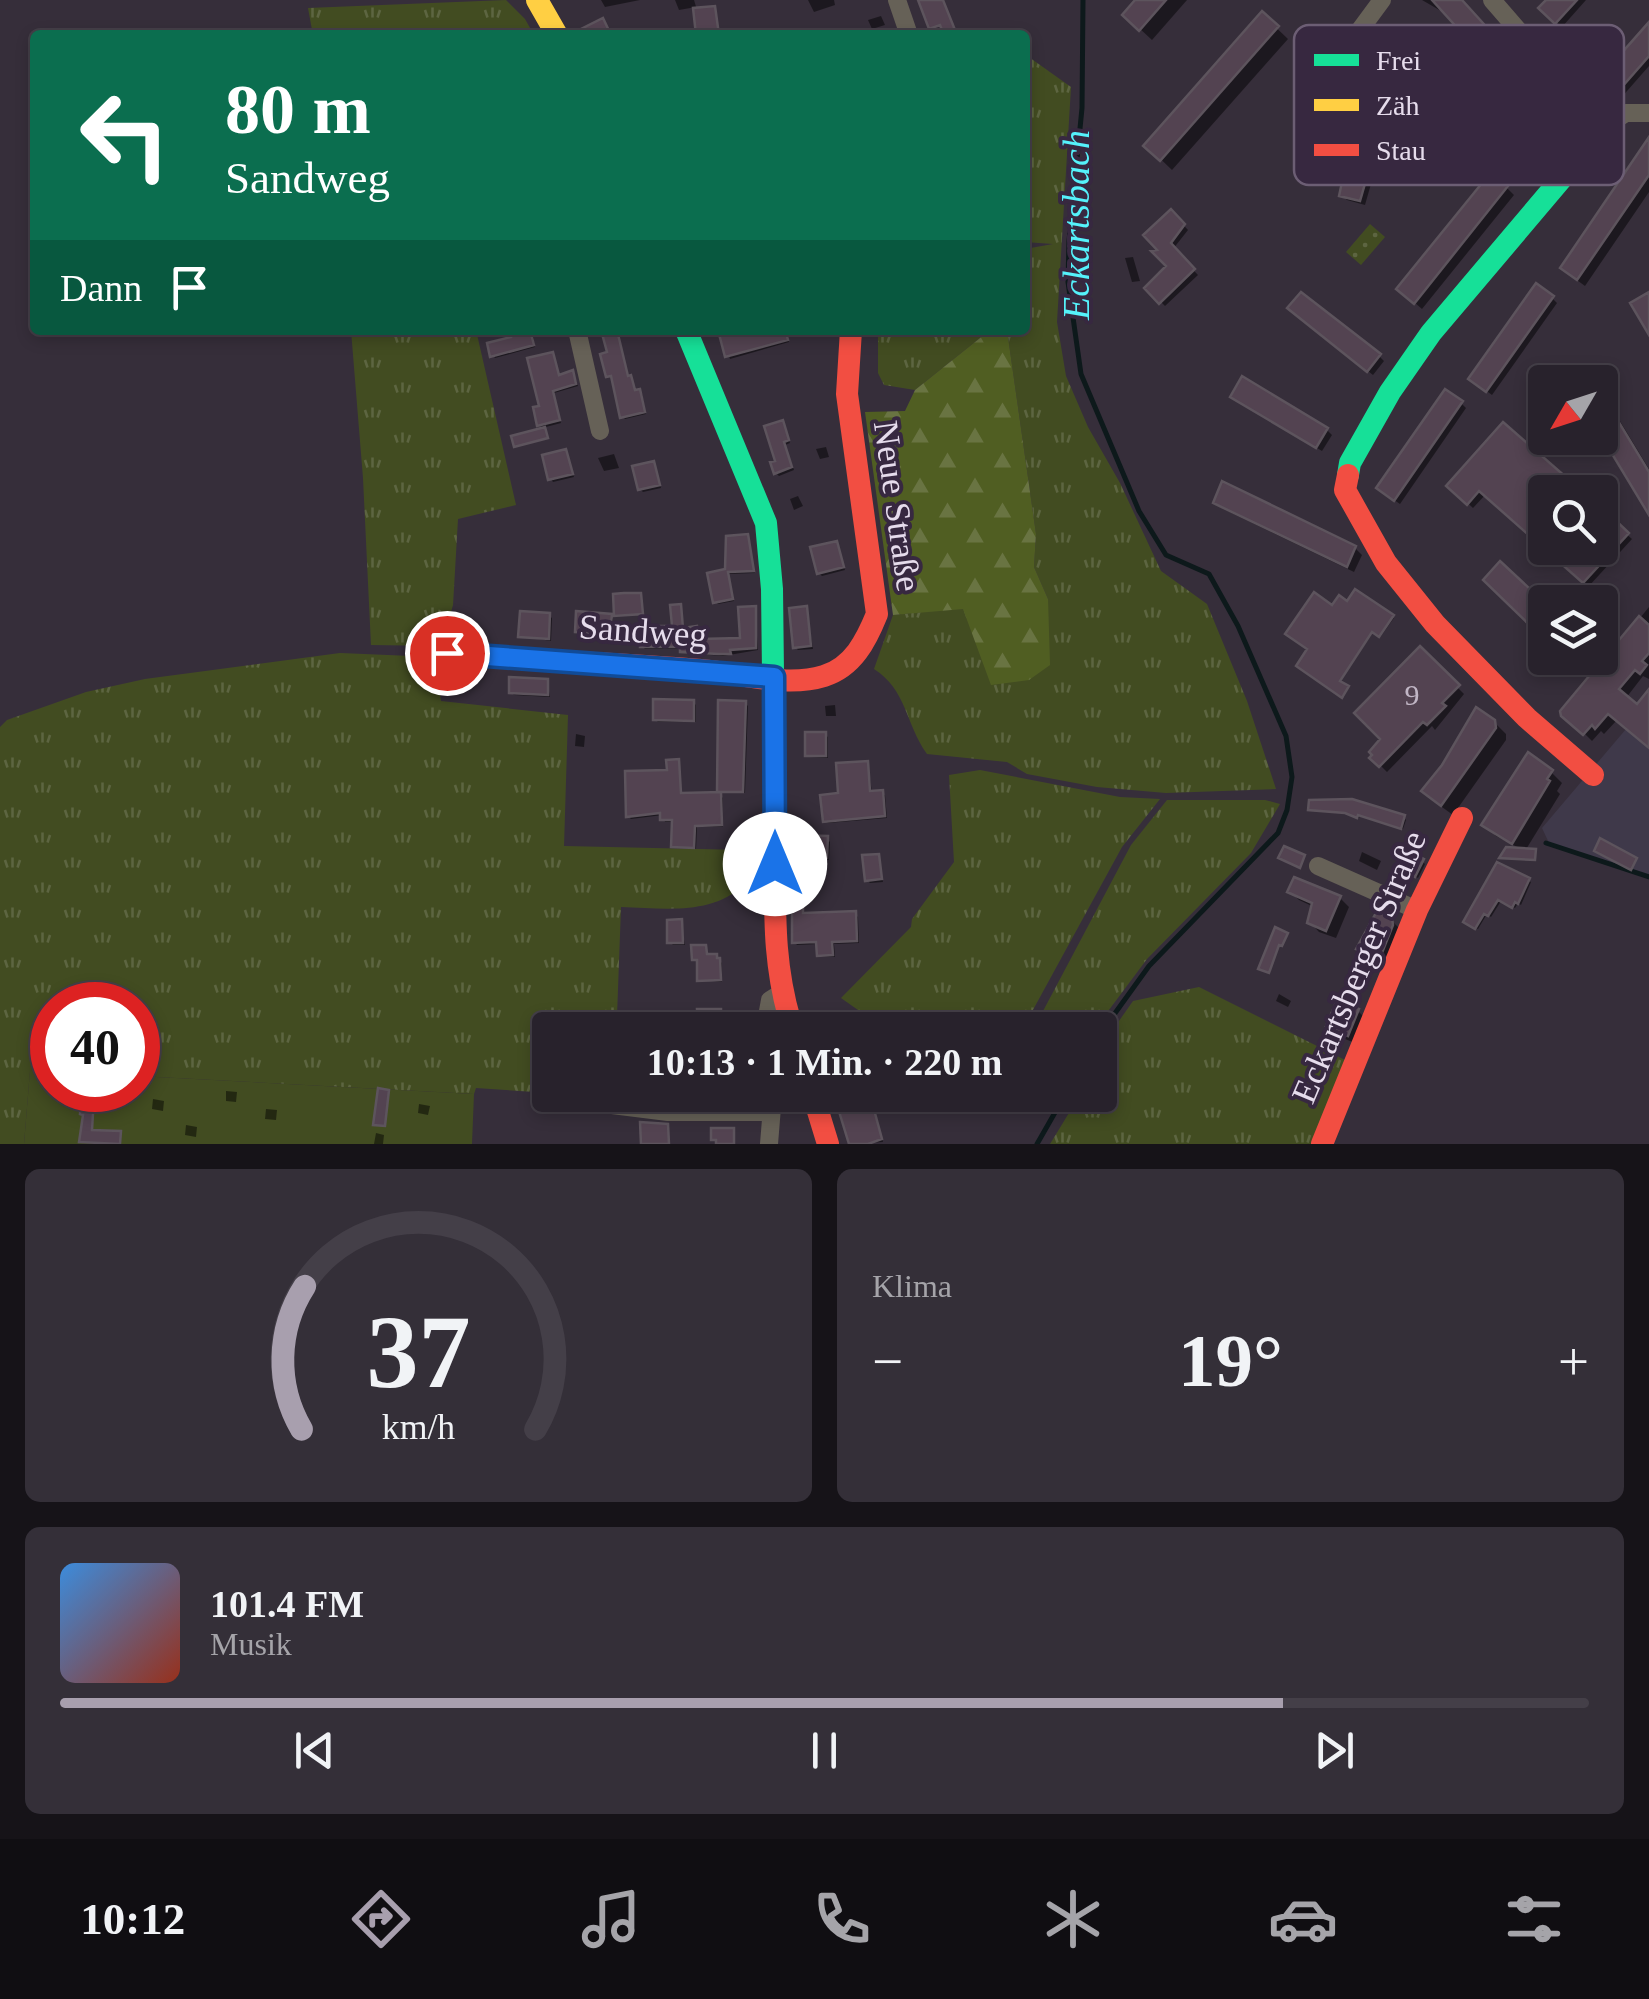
<!DOCTYPE html>
<html lang="de">
<meta charset="utf-8">
<style>
:root{--surface:#28222c;--page:#342f38;--text:#f1f3f6;--muted:#a5a4a9;--line:#443f48;--accent:#a89fae}
body{margin:0;font-family:Georgia,serif;background:var(--page);color:var(--text);height:100vh;display:flex;flex-direction:column;font-size:38px;white-space:nowrap}
*{box-sizing:border-box;margin:0}
p{font-size:32px;color:var(--muted)}
.icon{flex:none;width:55px;height:55px;fill:none;stroke:currentColor;stroke-width:2;stroke-linecap:round;stroke-linejoin:round}
.map{position:relative;height:1144px;overflow:hidden}
.sheet{display:flex;flex-direction:column;gap:25px;padding:25px;background:#161318;flex:1}
.sheet>*{flex:none}
.banner{position:absolute;left:30px;top:30px;width:1000px;height:305px;border-radius:10px;box-shadow:0 5px 15px #0003,0 0 0 2px var(--line);background:#0b6e4f;color:#fff;overflow:hidden}
.needle{width:65px;rotate:231deg}
.fabs{position:absolute;left:1528px;top:365px;display:grid;gap:20px}
.fabs a{display:grid;place-items:center;width:90px;height:90px;border-radius:10px;background:var(--surface);box-shadow:0 5px 15px #0003,0 0 0 2px var(--line);font-size:50px}
.speed{position:absolute;left:30px;top:982px;display:flex;gap:20px;font-size:50px;font-weight:700;text-align:center}
.speed>*{display:grid;place-content:center;width:130px;height:130px;border-radius:50%;background:var(--surface);box-shadow:0 5px 15px #0003,0 0 0 2px var(--line);line-height:1}
.speed .limit{border:15px solid #d22;background:#fff;color:#111}
.pin{position:absolute;display:grid;place-items:center;width:85px;height:85px;color:#fff;margin:-42px;border:5px solid #fff;border-radius:50%;box-shadow:0 2px 10px #0007}
.me{position:absolute;width:110px;margin:-55px;rotate:0deg;stroke-linejoin:round;filter:drop-shadow(0 0 8px #0008)}
.turn{display:flex;align-items:center;gap:35px;height:210px;padding:0 30px;font-size:45px}
.turn .icon{width:130px;height:130px;stroke-width:2.5}
.turn b{display:block;font-size:70px;line-height:85px}
.then{display:flex;align-items:center;height:95px;padding:0 30px;background:#0003;gap:20px;font-size:38px}
.big{font-size:75px;font-weight:600;line-height:1.1}
.sheet .tile{flex:1;display:flex;flex-direction:column;justify-content:center;gap:15px;min-width:0;padding:0 35px;border-radius:15px;background:var(--page)}
.sheet .dial{align-items:center;gap:0}
.dial svg{height:260px;overflow:visible;fill:none;stroke:var(--line);stroke-width:7;stroke-linecap:round;text-anchor:middle}
.dial text{fill:var(--text);stroke:none}
.song{display:flex;align-items:center;gap:30px}
.cover{width:120px;height:120px;border-radius:15px;background:linear-gradient(135deg,hsl(210 70% 55%),hsl(10 70% 35%))}
.played{height:10px;border-radius:5px;background:linear-gradient(90deg,var(--accent) 80%,var(--line) 80%)}
.keys{display:flex;justify-content:space-around;direction:ltr}
.heat{display:flex;justify-content:space-between;align-items:center;font-size:55px;direction:ltr}
.sheet .tiles{flex:1;display:grid;gap:25px;grid-template-columns:1fr 1fr}
.tile:last-child{grid-column:span 2}
.trip{position:absolute;left:532px;top:1012px;width:585px;height:100px;border-radius:10px;background:var(--surface);box-shadow:0 5px 15px #0003,0 0 0 2px var(--line);font-weight:600;line-height:100px;text-align:center}
.tab-bar{display:flex;height:160px;justify-content:space-around;align-items:center;background:#100e12;color:var(--muted)}
.tab-bar .icon{width:70px;height:70px}
.tab-bar .on{color:var(--accent)}
.tab-bar b{font-size:45px;color:var(--text)}
.map>svg:first-child{display:block}
</style>
<div class="map">
<svg width="1649" height="1144" viewBox="0 0 1649 1144">
<defs>
<pattern id="grass-tufts" width="24" height="20" patternUnits="userSpaceOnUse" patternTransform="scale(2.5)"><rect width="24" height="20" fill="#424c21"/><path d="M3 7l-1-3M5 7V3M7 7l1-3M15 17l-1-3M17 17v-4M19 17l1-3" fill="none" stroke="#5d6541"/></pattern>
<pattern id="forest-firs" width="22" height="20" patternUnits="userSpaceOnUse" patternTransform="scale(2.5)"><rect width="22" height="20" fill="#505e22"/><path d="M5 1l3.5 6h-7zM16 11l3.5 6h-7z" fill="#697442"/></pattern>
<pattern id="park-dots" width="8" height="8" patternUnits="userSpaceOnUse" patternTransform="scale(2.5)"><rect width="8" height="8" fill="#424c21"/><path d="M2 2h.1M6 6h.1" fill="none" stroke="#5d6541" stroke-width="1.8" stroke-linecap="round"/></pattern>
</defs>
<rect width="100%" height="100%" fill="#362e3a"/>
<!-- commercial -->
<path fill="#3f394a" d="M1649 702V876L1549 843 1542 828Z"/>
<!-- grass -->
<path fill="url(#grass-tufts)" d="M506 0 525 19 534 35H313L308 8Z
M1026 55 1071 87 1057 322 1066 376 1088 427 1120 483 1161 571 1207 604 1247 701 1276 789 1166 793 1097 787 1027 774 1007 762 927 754C905 723 907 690 874 669L893 615 1048 599 1034 567 1036 534 1007 330H1025V249L1053 244 1025 242Z
M351 330H476L516 505 458 519 453 605 441 646 371 645 363 478Z
M878 330H990L915 390 884 385 878 373Z
M340 653 435 657 441 701 568 715 564 846 742 850 744 885C710 916 664 908 621 907L617 1016 625 1030H550V1093L476 1088 474 1094 138 1076V1005H52V1072L30 1071 24 1144H0V727L7 720 86 692 145 679Z
M980 770 1120 797 1160 799 1122 847 1022 1030H872L868 1017 841 998 911 927 912 919 954 862 949 775Z
M1167 800H1265L1280 804 1251 853 1147 959 1094 1030H1033L1131 845Z
M1199 987 1345 1060 1311 1144H1050L1080 1095H1100V1048L1133 1001Z"/>
<!-- forest -->
<path fill="url(#forest-firs)" d="M990 330H1007L1036 534 1034 567 1048 599 1050 665 1029 680 991 685 963 609 893 615 865 412 905 411 915 390Z"/>
<!-- park -->
<path fill="url(#park-dots)" d="M1370 224 1385 237 1361 265 1346 252Z"/>
<!-- garden -->
<path fill="#424c21" d="M30 1070 52 1072V1090H138V1076L474 1094 472 1144H24Z"/>
<!-- shadow -->
<path fill="#0007" d="M601 0H640L605 7Z
M675 0H694L697 10 714 9 720 35H699L696 7 679 10Z
M808 0H834L835 5 814 12Z
M1138 0H1187L1152 40 1125 15Z
M1422 0H1452L1441 11Z
M1549 0H1586L1562 27 1541 8Z
M1466 8 1569 121 1549 138 1539 127 1536 130 1506 97 1491 109 1479 95 1504 75Z
M1262 14 1288 39 1172 170 1146 145Z
M881 16 885 25 872 29 868 20Z
M1649 25V66L1620 99 1601 81Z
M1405 51 1410 56 1391 104 1393 106 1377 139 1382 145 1365 205 1347 200 1342 195 1371 108 1365 102Z
M1649 148V192L1585 286 1570 275Z
M1507 188 1514 195 1422 309 1407 296Z
M1171 212 1188 230 1173 249 1198 275 1165 306 1147 288 1170 266Z
M1133 257 1140 281 1132 282 1125 258Z
M1552 298 1557 303 1492 395 1476 383Z
M1295 313 1379 356 1384 361 1373 375Z
M512 330H532L535 347 495 358 493 355 514 339Z
M603 330H622L617 331 629 377 636 393 642 394 646 414 625 419 623 417 614 378 609 376 610 354Z
M720 330H785L789 342 730 359Z
M552 354 560 377 573 373 578 386 554 393 561 423 542 428 540 425 542 408Z
M1586 372 1597 382H1572L1571 381Z
M1242 380 1327 430 1332 435 1322 451 1238 401Z
M1600 388 1649 469V509L1600 429Z
M1461 403 1466 408 1400 504 1384 493Z
M782 423 790 443 785 445 794 470 779 476 776 473Z
M1503 426 1579 492H1545V547L1486 494 1473 508 1449 486Z
M826 447 829 457 820 459 816 449Z
M566 451 574 477 553 482 551 479Z
M614 454 619 468 604 471 598 458Z
M654 463 661 488 643 492 640 489Z
M798 496 803 506 794 510 790 499Z
M1216 502 1355 548 1362 555 1354 572 1223 509Z
M1600 511 1632 539 1589 586 1546 548H1600Z
M747 537 755 573 729 574 734 601 718 604 715 601 728 571Z
M837 543 845 570 822 576 819 573Z
M1356 592 1394 618 1381 636 1374 631 1339 683 1348 689 1344 697 1299 666 1333 609 1348 604Z
M680 607 685 630 696 629 700 641 743 640 755 608 758 650 723 656 685 653 682 649H645L642 646 674 629Z
M1649 607V679L1643 676 1626 698 1637 707 1649 695V746L1617 720 1604 734 1601 731 1592 741 1563 712Z
M806 609 813 649 798 650 795 647Z
M549 616 552 618 551 641 521 636Z
M610 616 613 619 612 636 580 633 577 631Z
M1420 650 1464 694 1435 730 1432 726 1387 772 1373 758Z
M547 681 550 697 514 695 511 692Z
M693 702 696 705V722H658L655 719Z
M745 703 748 706 745 793H722L720 791Z
M825 706 835 705 836 716H826Z
M1494 722 1506 734V740L1453 815 1435 802 1445 766Z
M576 734 585 736 584 747 575 746Z
M825 735 828 737V758L810 757 807 755Z
M678 762 682 796 720 795 723 798V827H697L696 849 673 846 674 822H665L663 815 631 819 628 816Z
M868 763 872 793 885 795 887 818 828 823 825 821 841 796Z
M1551 772 1562 783 1557 791 1560 794 1525 851 1496 836 1485 825Z
M1311 809 1404 818 1406 820 1403 829 1360 815 1359 818 1349 814Z
M827 839 830 842 829 860 798 859 795 856Z
M1362 852 1381 861 1377 870 1359 861Z
M878 856 883 882 870 883 867 880Z
M1422 861 1425 864 1418 878 1405 871Z
M1498 865 1531 882 1521 905 1518 903 1515 908 1501 901 1491 917 1487 914 1478 929 1468 924Z
M1290 891 1340 898 1349 907 1336 938 1319 932 1310 922 1314 907 1299 900Z
M802 899 805 916 855 914 858 917 859 943 834 944 835 957H822L818 944 797 945 795 942Z
M1390 919 1402 931 1391 968 1370 959 1359 948Z
M681 922 685 945H673L670 942Z
M705 948 708 957H716L722 963V982L700 980 699 961 694 959Z
M1279 994 1291 1001 1288 1007 1276 1001Z
M1358 1011 1369 1022 1360 1045 1340 1037 1329 1026Z
M54 1090H65L64 1096 54 1095Z
M116 1090H125L124 1100 115 1098Z
M226 1091 237 1092 236 1102 226 1101Z
M834 1095H871L883 1142 852 1144Z
M1044 1095 1055 1098 1051 1107 1041 1102Z
M153 1099 164 1101 163 1111 152 1109Z
M419 1104 430 1106 428 1115 418 1113Z
M266 1109 277 1110 276 1120 265 1119Z
M186 1125 197 1127 196 1137 185 1135Z
M376 1133 384 1135 383 1144H374Z"/>
<g fill="none" stroke-linecap="round" stroke-linejoin="round">
<!-- stream -->
<path stroke="#0d191b" stroke-width="5" d="M1083 0 1082 108 1069 241 1068 282 1081 374 1139 511 1166 555 1209 574 1238 626 1286 736 1292 777 1287 810 1278 833 1149 966 1100 1034
M1546 843 1649 877
M1037 1144 1065 1095"/>
</g>
<!-- building -->
<path fill="#534351" stroke="#5d545d" stroke-width="2.5" d="M918 0H943L957 35H944L940 25 929 29Z
M1135 0H1166L1139 31 1122 15Z
M1432 0H1462L1568 117 1545 137 1535 126 1531 129 1502 96 1486 108 1475 95 1500 75Z
M1546 0H1577L1555 24 1538 8Z
M715 6 719 35H696L693 8Z
M1262 11 1279 26 1160 161 1143 146Z
M603 18 611 35H573V33Z
M1649 22V56L1614 96 1597 81Z
M1387 41 1407 49 1387 98 1390 99 1373 132 1378 138 1360 201 1339 196 1353 131 1361 133 1369 105 1362 102Z
M1649 137V175L1577 280 1560 268Z
M1491 172 1508 186 1414 304 1396 289Z
M1171 209 1185 224 1171 243 1195 269 1159 304 1144 288 1166 266 1151 251 1157 250 1143 235Z
M1536 283 1554 296 1486 392 1468 379Z
M1301 292 1381 354 1367 372 1287 308Z
M1649 292V335L1630 303Z
M510 330H530L534 345 490 357 487 343 511 337Z
M601 330H617L628 376 631 375 635 390 640 389 645 412 620 418 611 376 606 377 600 354 607 352Z
M718 330H785L788 340 725 357Z
M553 352 559 375 573 370 576 384 553 391 560 420 537 426 533 407 539 406 527 358Z
M1242 376 1328 428 1316 448 1230 397Z
M1445 389 1463 401 1394 501 1376 488Z
M1600 391 1649 472V515L1600 434Z
M783 420 789 440 784 442 792 467 774 474 770 462 775 461 764 426Z
M1503 422 1583 492H1545V548H1600V522L1608 513 1629 533 1583 583 1479 491 1467 505 1446 486Z
M545 427 548 438 514 447 511 436Z
M566 449 573 474 548 480 542 455Z
M654 461 660 485 638 490 632 466Z
M1222 481 1356 546 1347 567 1213 503Z
M748 534 754 571 728 572 733 599 713 603 707 573 725 569 726 536Z
M837 541 844 567 817 574 810 547Z
M1500 561 1545 603V640L1483 580Z
M1355 589 1394 615 1379 637 1372 632 1340 681 1349 686 1342 698 1296 666 1307 649 1285 634 1314 592 1332 605 1339 595 1347 601Z
M624 593H641L643 614 614 616 613 594Z
M681 604 683 628 697 626 699 639 740 638 738 607 756 606V648L730 650 731 654H719L680 652V647H640V626H672L670 605Z
M807 606 811 646 793 648 789 608Z
M520 611 550 613 549 639 518 637Z
M576 611 612 614 610 634 575 632Z
M1639 616 1649 625V653L1642 661 1647 665 1640 674 1635 670 1619 689 1637 704 1649 689V748L1608 714 1595 729 1592 725 1583 735 1561 716 1560 711Z
M1420 646 1460 685 1442 703 1446 706 1427 725 1423 722 1379 767 1369 758 1372 755 1369 752 1380 739 1354 713Z
M509 677 548 679V695L509 693Z
M653 699 694 700V721L653 720Z
M718 700 746 701 743 792H717Z
M1476 707 1495 720 1496 728 1441 806 1421 791 1442 765Z
M805 732H826V756H805Z
M1528 752 1553 770 1547 779 1550 781 1512 844 1481 825Z
M679 759 681 793 721 792 722 825 695 826 694 848 671 847 672 820H660V813L626 817 625 771 667 770 666 760Z
M868 761 870 791 883 790 885 816 823 822 820 795 838 793 836 763Z
M1352 799 1405 815 1401 829 1358 815 1357 818 1345 813 1308 810 1309 800Z
M793 835 828 836 827 858 792 857Z
M1600 838 1637 858 1631 870 1594 851Z
M1284 846 1305 855 1300 868 1278 858Z
M1506 847 1536 849 1535 860 1499 858Z
M1409 851 1424 859 1415 877 1399 869Z
M879 854 882 879 865 881 862 855Z
M1497 862 1530 878 1518 904 1515 902 1512 908 1498 900 1488 916 1484 914 1475 929 1463 922Z
M1294 877 1341 896 1326 931 1307 923 1312 903 1287 892Z
M792 897H803V913L856 911 857 941 832 942 833 955 817 956 816 942 792 943Z
M1377 911 1392 917 1393 925 1380 958 1356 949Z
M682 919 683 943H667V920Z
M1275 927 1288 933 1282 946 1279 945 1269 973 1258 969Z
M691 945H706L707 954H717V958H720L721 980 697 981V960H692Z
M1337 1000 1359 1009 1348 1036 1326 1026Z
M697 1009H721V1030H698Z
M378 1088 389 1090 385 1126 373 1125Z
M834 1095H870L882 1139 868 1144H849Z
M85 1096 94 1097 92 1130 121 1131 120 1144 79 1142 83 1115 80 1114 81 1101H85Z
M640 1122 668 1124 669 1144H641Z
M711 1128H734V1144H716V1140H711Z"/>
<g fill="none" stroke-linecap="round" stroke-linejoin="round">
<!-- street -->
<path stroke="#666157" stroke-width="18" d="M897 0 909 35
M1492 0 1571 91 1607 125 1626 113H1649
M1344 115 1323 99 1320 84 1382 0
M577 330 600 431
M1318 866 1417 910
M772 1030 768 1011 770 1000 781 993
M548 1097 668 1112H771
M769 1144 773 1095"/>
<!-- fast -->
<path stroke="#16e098" stroke-width="22" d="M686 330 766 523 772 589 775 842
M1348 475 1350 463 1390 392 1431 333 1607 125"/>
<!-- slow -->
<path stroke="#ffcf43" stroke-width="22" d="M537 0 557 35"/>
<!-- jam -->
<path stroke="#f24e42" stroke-width="22" d="M1348 475 1345 490 1386 563 1435 624 1527 718 1593 775
M447 653C532 661 617 663 701 670 741 673 786 688 824 676 853 667 866 641 877 614L847 394 851 330
M775 842C775 908 772 966 793 1030
M813 1095 828 1144
M1322 1144 1417 910 1462 818"/>
</g>
<g fill="none" stroke-linecap="round" stroke-linejoin="round">
<!-- route casing -->
<g stroke="#114b97" stroke-width="25">
<path id="route" d="M447 653 774 677 775 864"/>
</g>
<!-- route -->
<use href="#route" stroke="#1a73e8" stroke-width="18"/>
</g>
<g text-anchor="middle" dominant-baseline="central" stroke-width="8" stroke-linejoin="round" paint-order="stroke">
<!-- number labels -->
<g font-size="30" fill="#c1b6c5">
<text x="1412" y="694">9</text>
</g>
<!-- street labels -->
<g font-size="35" fill="#e6dcec" stroke="#372840">
<text transform="translate(897 506) rotate(82)">Neue Straße</text>
<text transform="translate(643 631) rotate(4)">Sandweg</text>
<text transform="translate(1359 967) rotate(-67)">Eckartsberger Straße</text>
</g>
<!-- water labels -->
<g font-size="38" font-style="italic" fill="#55f2fb" stroke="#372840">
<text transform="translate(1076 225) rotate(-90)">Eckartsbach</text>
</g>
</g>
<!-- legend -->
<rect x="1294" y="25" width="330" height="160" rx="15" fill="#372840" stroke="#6c5e74" stroke-width="2.5"/>
<rect x="1314" y="54" width="45" height="12" fill="#16e098"/>
<rect x="1314" y="99" width="45" height="12" fill="#ffcf43"/>
<rect x="1314" y="144" width="45" height="12" fill="#f24e42"/>
<g font-size="28" fill="#e6dcec">
<text x="1376" y="70">Frei</text>
<text x="1376" y="115">Zäh</text>
<text x="1376" y="160">Stau</text>
</g>
</svg>
<div class="fabs">
<a><svg class="needle" viewBox="-14 -14 28 28"><path d="M0-13l5 13h-10z" fill="#e53935"/><path d="M0 13l5-13h-10z" fill="#a5a4a9"/></svg></a>
<a><svg class="icon" aria-label="search" viewBox="0 0 24 24"><circle cx="10" cy="10" r="6"/><path d="M15 15l6 6"/></svg></a>
<a><svg class="icon" aria-label="layers" viewBox="0 0 24 24"><path d="M12 4l9 5-9 5-9-5zM3 14l9 5 9-5"/></svg></a>
</div>
<div class="speed"><div class="limit">40</div></div>
<div class="pin" style="left:447px;top:653px;background:#d93025"><svg class="icon" aria-label="arrive" viewBox="0 0 24 24"><path d="M6 21V4h12l-3 4 3 4H6"/></svg></div>
<svg class="me" style="left:775px;top:864px" viewBox="-20 -20 40 40"><circle r="19" fill="#fff"/><path d="M0-13L10 11 0 6-10 11z" fill="#1a73e8"/></svg>
<div class="trip">10:13 · 1 Min. · 220 m</div>
<div class="banner">
<div class="turn"><svg class="icon" aria-label="left" viewBox="0 0 24 24"><path d="M17 20v-9H6M10 6l-5 5 5 5"/></svg><div><b>80 m</b>Sandweg</div></div>
<div class="then">Dann<svg class="icon" aria-label="arrive" viewBox="0 0 24 24"><path d="M6 21V4h12l-3 4 3 4H6"/></svg></div>
</div>
</div>
<section class="sheet">
<div class="tiles">
<div class="tile dial"><svg viewBox="0 0 100 80">
<path d="M14 69A42 42 0 1 1 86 69"/>
<path d="M14 69A42 42 0 0 1 15 25" stroke="#a89fae"/>
<text x="50" y="56" font-size="32" font-weight="700">37</text>
<text x="50" y="72" font-size="11">km/h</text>
</svg></div>
<div class="tile"><p>Klima</p>
<div class="heat"><a>−</a><b class="big">19°</b><a>+</a></div>
</div>
<div class="tile">
<div class="song"><i class="cover"></i><div><b>101.4 FM</b><p>Musik</p></div></div>
<div class="played"></div>
<div class="keys"><svg class="icon" aria-label="previous" viewBox="0 0 24 24"><path d="M18 5L8 12l10 7zM5 5v14"/></svg><svg class="icon" aria-label="pause" viewBox="0 0 24 24"><path d="M8 5v14M16 5v14"/></svg><svg class="icon" aria-label="next" viewBox="0 0 24 24"><path d="M6 5l10 7-10 7zM19 5v14"/></svg></div>
</div>
</div>
</section>
<nav class="tab-bar">
<b>10:12</b>
<svg class="icon on" aria-label="directions" viewBox="0 0 24 24"><path d="M12 3l9 9-9 9-9-9zM9 14v-3h6M13 9l2 2-2 2"/></svg>
<svg class="icon" aria-label="music" viewBox="0 0 24 24"><path d="M9 18V5l10-2v13"/><circle cx="6" cy="18" r="3"/><circle cx="16" cy="16" r="3"/></svg>
<svg class="icon" aria-label="phone" viewBox="0 0 24 24"><path d="M5 4h4l2 5-3 2q2 4 5 5l2-3 5 2v4C11 20 4 13 5 4z"/></svg>
<svg class="icon" aria-label="climate" viewBox="0 0 24 24"><path d="M12 3v18M4 7l16 10M4 17L20 7"/></svg>
<svg class="icon" aria-label="car" viewBox="0 0 24 24"><path d="M5 17H2v-5l4-1 3-4h7l3 4 3 1v5h-3M9 17h6M6 11h13"/><circle cx="7" cy="17" r="2"/><circle cx="17" cy="17" r="2"/></svg>
<svg class="icon" aria-label="filters" viewBox="0 0 24 24"><path d="M4 7h16M4 17h16"/><circle cx="9" cy="7" r="2"/><circle cx="15" cy="17" r="2"/></svg>
</nav>
